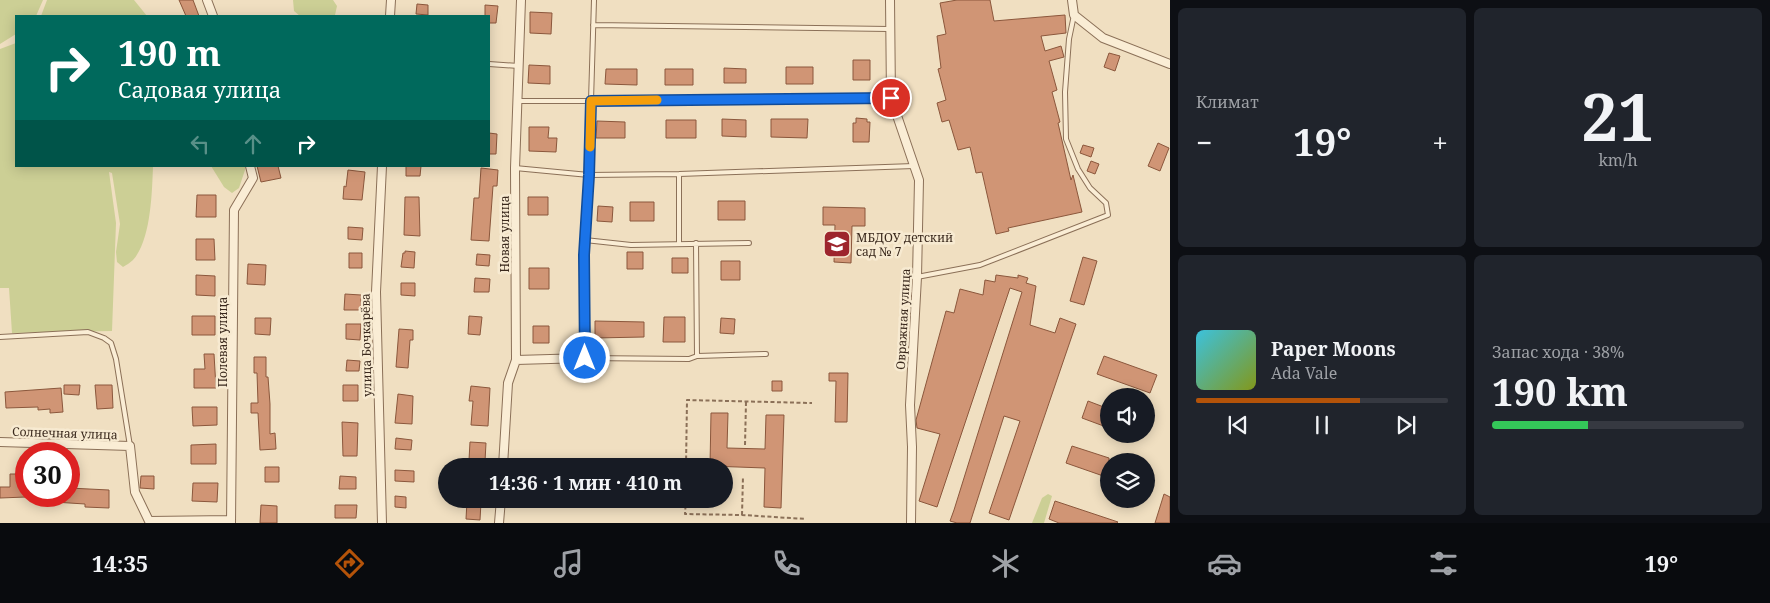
<!DOCTYPE html>
<html lang="ru">
<meta charset="utf-8">
<style>
:root{--surface:#171b24;--page:#20242c;--text:#f1f3f6;--muted:#9ea1a6;--line:#363941;--accent:#b45309}
body{margin:0;font-family:"Noto Serif",serif;background:var(--page);color:var(--text);height:100vh;display:flex;flex-direction:column;font-size:19px;white-space:nowrap}
*{box-sizing:border-box;margin:0}
p{font-size:16px;color:var(--muted)}
.icon{flex:none;width:28px;height:28px;fill:none;stroke:currentColor;stroke-width:2;stroke-linecap:round;stroke-linejoin:round}
.map{position:relative;flex:1;overflow:hidden}
.details{display:flex;flex-direction:column;gap:8px;padding:8px;background:#0d0f14;width:600px}
.details>*{flex:none}
.guide{position:absolute;left:15px;top:15px;width:475px;height:152px;border-radius:0px;box-shadow:0 2px 12px #0003;background:#00695c;color:#fff;overflow:hidden}
.tools{position:absolute;left:1100px;top:388px;display:grid;gap:10px}
.tools a{display:grid;place-items:center;width:55px;height:55px;border-radius:50%;background:var(--surface);box-shadow:0 2px 12px #0003;font-size:25px}
.speed{position:absolute;left:15px;top:442px;display:flex;gap:10px;font-size:25px;font-weight:700;text-align:center}
.speed>*{display:grid;place-content:center;width:65px;height:65px;border-radius:50%;background:var(--surface);box-shadow:0 2px 12px #0003;line-height:1}
.speed .limit{border:8px solid #d22;background:#fff;color:#111}
.pin{position:absolute;display:grid;place-items:center;width:42px;height:42px;color:#fff;margin:-21px;border:2px solid #fff;border-radius:50%;box-shadow:0 1px 5px #0007}
.me{position:absolute;width:55px;margin:-28px;rotate:0deg;stroke-linejoin:round;filter:drop-shadow(0 0 4px #0008)}
.turn{display:flex;align-items:center;gap:18px;height:105px;padding:0 20px;font-size:22px}
.turn .icon{width:65px;height:65px;stroke-width:2.5}
.turn b{display:block;font-size:35px;line-height:42px}
.lanes{display:flex;align-items:center;height:48px;padding:0 20px;background:#0003;justify-content:center;gap:25px;direction:ltr}
.lanes .off{opacity:.35}
.big{font-size:38px;font-weight:700;line-height:1.1}
.details .card{flex:1;display:flex;flex-direction:column;justify-content:center;gap:8px;min-width:0;padding:0 18px;border-radius:8px;background:var(--page)}
.details .dial{align-items:center;gap:0}
.dial b{font-size:65px;line-height:1}
.song{display:flex;align-items:center;gap:15px}
.cover{width:60px;height:60px;border-radius:8px;background:linear-gradient(135deg,hsl(190 70% 55%),hsl(70 70% 35%))}
.played{height:5px;border-radius:2px;background:linear-gradient(90deg,var(--accent) 65%,var(--line) 65%)}
.keys{display:flex;justify-content:space-around;direction:ltr}
.heat{display:flex;justify-content:space-between;align-items:center;font-size:28px;direction:ltr}
.charge{height:8px;border-radius:4px;background:linear-gradient(90deg,#34c759 38%,var(--line) 0)}
.details .tiles{flex:1;display:grid;gap:8px;grid-template-columns:repeat(2,1fr)}
.trip{position:absolute;left:438px;top:458px;width:295px;height:50px;border-radius:25px;background:var(--surface);box-shadow:0 2px 12px #0003;font-weight:700;line-height:50px;text-align:center}
.tab-bar{display:flex;height:80px;justify-content:space-around;align-items:center;background:#090b0e;color:var(--muted)}
.tab-bar .icon{width:35px;height:35px}
.tab-bar .active{color:var(--accent)}
.tab-bar b{font-size:22px;color:var(--text)}
main{display:flex;flex:1;min-height:0}
.map>svg:first-child{display:block}
</style>
<main>
<div class="map">
<svg width="1170" height="523" viewBox="0 0 1170 523">
<rect width="100%" height="100%" fill="#f0dfc1"/>
<!-- green -->
<path fill="#cccf95" d="M0 0H43L36 16H16V34L0 44Z
M47 0H134L147 16H41Z
M293 0H333L337 6 335 15 300 16 294 11Z
M16 43V166H153C152 193 151 240 133 260 130 263 126 265 123 267L117 262 116 252 120 224 112 173 109 172 116 223 112 331 12 333 9 288H0V49Z
M211 166H245V170L239 188 232 193 224 187Z
M1048 494 1052 496 1044 523H1032L1042 498Z"/>
<!-- building -->
<path fill="#d09575" stroke="#8b573c" d="M179 0H193L199 16H186Z
M957 0H990L994 21 1065 15 1066 33 1041 36 1045 51 1061 46 1064 57 1049 61 1057 90 1052 92 1060 122 1058 123 1071 180 1073 175 1082 212 1008 228 1009 231 996 234 982 172 976 173 970 147 958 150 949 120 942 122 937 103 946 100 938 69 941 68 937 36 946 34 940 3Z
M417 4 428 5V15L416 14Z
M485 5 498 6 496 23H489V16H485Z
M530 12 552 13 551 34 530 33Z
M1109 53 1120 56 1115 71 1104 67Z
M853 60H870V80H853Z
M529 65 550 66V84L528 83Z
M786 67H813V84H786Z
M724 68 746 69V83H724Z
M606 69H637V85L605 84Z
M665 69H693V85H665Z
M856 118 867 119V122H870L869 142H853V123H856Z
M722 119 746 120V137L722 136Z
M771 119H808L807 138 771 137Z
M666 120H696V138H666Z
M597 121 625 122V138H596Z
M529 127H549L548 138H557L556 152 529 151Z
M489 133 497 134 496 154H489Z
M1158 143 1169 148 1160 171 1148 166Z
M1083 145 1094 148 1091 157 1080 153Z
M1091 161 1099 164 1095 174 1087 171Z
M257 166H278L281 178 261 182Z
M406 166H421L420 176H406Z
M481 168 498 170 497 186H493L489 241 471 240 474 198H479Z
M348 170 365 172 362 200 343 199 344 186 346 187Z
M197 195H216V217H196Z
M405 197H419L420 236 404 235Z
M528 197H548V215H528Z
M718 201H745V220H718Z
M630 202H654V221H630Z
M598 206 613 207 612 222 597 221Z
M823 207 865 208V226H852L851 263 834 262 835 225H823Z
M348 227 363 228 362 240 348 239Z
M196 239H214L215 260H196Z
M405 251 415 252 414 268 401 267 403 253H405Z
M627 252H643V269H627Z
M349 253H362V268H349Z
M477 254 490 255 489 266 476 265Z
M1083 257 1097 261 1084 305 1070 301Z
M672 258H688V273H672Z
M721 261H740V280H721Z
M248 264 266 265 265 285 247 284Z
M529 268H549V289H529Z
M196 275 215 276V296L196 295Z
M996 275 1018 278V275L1028 278 1026 283 1036 286 1030 325 1055 333 1060 318 1076 324 1009 520 989 513 1020 421 1004 416 970 523H957L950 521 954 510 1022 292 1010 288 937 507 919 501 940 434 917 428 916 420 946 311 954 313 960 289 983 295 985 280 995 282Z
M475 278 490 279 489 292H474Z
M401 283H415V296L401 295Z
M345 294 361 295V310H344Z
M192 316H215V335H192Z
M469 316 482 317 480 335 468 334Z
M664 317H685V342H663Z
M255 318H271L270 335 255 334Z
M721 318 735 319 734 334 720 333Z
M595 321 644 322V337L595 338Z
M346 324H361L360 340 346 339Z
M533 326H549V343H533Z
M399 329 413 330V340H410L408 368 396 367Z
M204 354H214L216 388H194V369H205Z
M1104 356 1157 375 1150 393 1097 374Z
M254 357H266V377H268L270 404V434L275 433 276 449 260 450 258 413H251V403H258L257 373H254Z
M347 360 360 361 359 371H346Z
M829 373H848L847 422H835L836 381H829Z
M772 381H782V391H772Z
M64 385H80L79 395 64 394Z
M95 385H112L113 408 97 409Z
M343 385H358V401H343Z
M471 386 490 388 488 426 471 425 473 401H469Z
M61 388 63 412 50 413V409L38 410V407L6 408 5 392Z
M398 394 413 396 412 424 395 423Z
M1088 401 1109 409V428L1082 418Z
M192 407H217V425L193 426Z
M711 413H728L727 448 765 449 766 415H784L781 508 764 507 765 468 710 466Z
M342 422 358 423 357 456H343Z
M396 438 412 440 411 450 395 449Z
M470 442 486 443 485 461 469 460Z
M216 444V464H191V445Z
M1072 446 1109 458V478L1066 463Z
M265 467H279V482H265Z
M395 470 414 471V482L395 481Z
M10 474H18V478H26V497L0 498V487H10Z
M141 476H154V489L140 488Z
M340 476 356 477V489H339Z
M193 483H218L217 502 192 501Z
M69 488 109 490V508L85 507V504L54 502V496H69Z
M1164 494 1170 497V523H1155Z
M395 496 406 497V508L395 507Z
M467 501 481 502 480 520 466 519Z
M1055 501 1118 522 1117 523H1059L1049 519Z
M261 505 277 506V523H260Z
M335 505H357L356 518H335Z"/>
<g fill="none" stroke-linecap="round" stroke-linejoin="round">
<!-- service casing -->
<g stroke="#8b7058" stroke-width="6">
<path id="service" d="M593 25 889 29
M489 64 519 66
M518 101H591L594 0
M515 168 589 175 679 174 914 166
M585 240 631 245 749 243
M679 243V174
M696 243 697 356
M917 277 980 265 1108 215 1106 203 1090 188 1078 169 1066 139 1065 92 1069 39 1074 15
M0 337 88 332 104 338 111 343 116 359 130 446
M585 358 689 359 697 356 766 354"/>
</g>
<!-- minor casing -->
<g stroke="#8b7058" stroke-width="10">
<path id="minor" d="M207 0 213 16
M890 0 891 98 919 180 917 277 910 405 912 447 911 523
M1072 0 1074 15 1103 38 1170 64
M390 16 391 0
M516 360 585 358 584 255 589 175 591 101 891 98
M0 442 130 446 135 492 149 521 231 520
M503 466 508 383 516 360 515 168 521 0
M231 523 234 210 253 178 250 166
M382 523 376 292 382 166
M499 523 501 499"/>
</g>
<!-- path -->
<path stroke="#8b7058" stroke-width="2" stroke-dasharray="4 2.5" stroke-linecap="butt" d="M745 445 746 402
M686 466 687 400 812 403
M686 499 685 514 742 515 806 519
M742 515 743 476"/>
<!-- service -->
<use href="#service" stroke="#faedd5" stroke-width="4"/>
<!-- minor -->
<use href="#minor" stroke="#faedd5" stroke-width="8"/>
</g>
<g fill="none" stroke-linecap="round" stroke-linejoin="round">
<!-- route casing -->
<g stroke="#114b97" stroke-width="12">
<path id="route" d="M585 358 584 255 589 175 591 101 891 98"/>
</g>
<!-- route -->
<use href="#route" stroke="#1a73e8" stroke-width="9"/>
<!-- slow -->
<path stroke="#f59e0b" stroke-width="9" d="M590 147 591 101 657 100"/>
</g>
<!-- icons -->
<defs>
<g id="school-square" transform="scale(1.4375)"><rect x="-9" y="-9" width="18" height="18" rx="4" fill="#9d252d" stroke="#f7ead1"/><path d="M0-5L7-2L0 1L-7-2ZM-4 1L0 2.5L4 1V4Q0 6-4 4Z" fill="#fff"/></g>
</defs>
<g fill-rule="evenodd">
<use href="#school-square" x="837" y="244"/>
</g>
<g text-anchor="middle" dominant-baseline="central" stroke-width="5" stroke-linejoin="round" paint-order="stroke">
<!-- street labels -->
<g font-size="12" fill="#3a291d" stroke="#f7ead1">
<text transform="translate(504 234) rotate(-90)">Новая улица</text>
<text transform="translate(903 319) rotate(-87)">Овражная улица</text>
<text transform="translate(222 342) rotate(-90)">Полевая улица</text>
<text transform="translate(366 345) rotate(-91)">улица Бочкарёва</text>
<text transform="translate(65 433) rotate(2)">Солнечная улица</text>
</g>
<!-- poi labels -->
<g font-size="12" fill="#3a291d" stroke="#f7ead1" text-anchor="start">
<text x="856" y="237">МБДОУ детский<tspan x="856" dy="14">сад № 7</tspan></text>
</g>
</g>
</svg>
<div class="tools">
<a><svg class="icon" aria-label="sound" viewBox="0 0 24 24"><path d="M4 9h4l5-4v14l-5-4H4zM17 9q2 3 0 6"/></svg></a>
<a><svg class="icon" aria-label="layers" viewBox="0 0 24 24"><path d="M12 4l9 5-9 5-9-5zM3 14l9 5 9-5"/></svg></a>
</div>
<div class="speed"><div class="limit">30</div></div>
<div class="pin" style="left:891px;top:98px;background:#d93025"><svg class="icon" aria-label="arrive" viewBox="0 0 24 24"><path d="M6 21V4h12l-3 4 3 4H6"/></svg></div>
<svg class="me" style="left:585px;top:358px" viewBox="-20 -20 40 40"><circle r="17" fill="#1a73e8" stroke="#fff" stroke-width="3"/><path d="M0-11L8 9 0 5-8 9z" fill="#fff"/></svg>
<div class="trip">14:36 · 1 мин · 410 m</div>
<div class="guide">
<div class="turn"><svg class="icon" aria-label="right" viewBox="0 0 24 24"><path d="M7 20v-9h11M14 6l5 5-5 5"/></svg><div><b>190 m</b>Садовая улица</div></div>
<div class="lanes"><svg class="icon off" aria-label="left" viewBox="0 0 24 24"><path d="M17 20v-9H6M10 6l-5 5 5 5"/></svg><svg class="icon off" aria-label="ahead" viewBox="0 0 24 24"><path d="M12 20V5M6 11l6-6 6 6"/></svg><svg class="icon" aria-label="right" viewBox="0 0 24 24"><path d="M7 20v-9h11M14 6l5 5-5 5"/></svg></div>
</div>
</div>
<section class="details">
<div class="tiles">
<div class="card"><p>Климат</p>
<div class="heat"><a>−</a><b class="big">19°</b><a>+</a></div>
</div>
<div class="card dial"><b>21</b><p>km/h</p></div>
<div class="card">
<div class="song"><i class="cover"></i><div><b>Paper Moons</b><p>Ada Vale</p></div></div>
<div class="played"></div>
<div class="keys"><svg class="icon" aria-label="previous" viewBox="0 0 24 24"><path d="M18 5L8 12l10 7zM5 5v14"/></svg><svg class="icon" aria-label="pause" viewBox="0 0 24 24"><path d="M8 5v14M16 5v14"/></svg><svg class="icon" aria-label="next" viewBox="0 0 24 24"><path d="M6 5l10 7-10 7zM19 5v14"/></svg></div>
</div>
<div class="card"><p>Запас хода · 38%</p><b class="big">190 km</b><div class="charge"></div></div>
</div>
</section>
</main>
<nav class="tab-bar">
<b>14:35</b>
<svg class="icon active" aria-label="directions" viewBox="0 0 24 24"><path d="M12 3l9 9-9 9-9-9zM9 14v-3h6M13 9l2 2-2 2"/></svg>
<svg class="icon" aria-label="music" viewBox="0 0 24 24"><path d="M9 18V5l10-2v13"/><circle cx="6" cy="18" r="3"/><circle cx="16" cy="16" r="3"/></svg>
<svg class="icon" aria-label="phone" viewBox="0 0 24 24"><path d="M5 4h4l2 5-3 2q2 4 5 5l2-3 5 2v4C11 20 4 13 5 4z"/></svg>
<svg class="icon" aria-label="climate" viewBox="0 0 24 24"><path d="M12 3v18M4 7l16 10M4 17L20 7"/></svg>
<svg class="icon" aria-label="car" viewBox="0 0 24 24"><path d="M5 17H2v-5l4-1 3-4h7l3 4 3 1v5h-3M9 17h6M6 11h13"/><circle cx="7" cy="17" r="2"/><circle cx="17" cy="17" r="2"/></svg>
<svg class="icon" aria-label="filters" viewBox="0 0 24 24"><path d="M4 7h16M4 17h16"/><circle cx="9" cy="7" r="2"/><circle cx="15" cy="17" r="2"/></svg>
<b>19°</b>
</nav>
